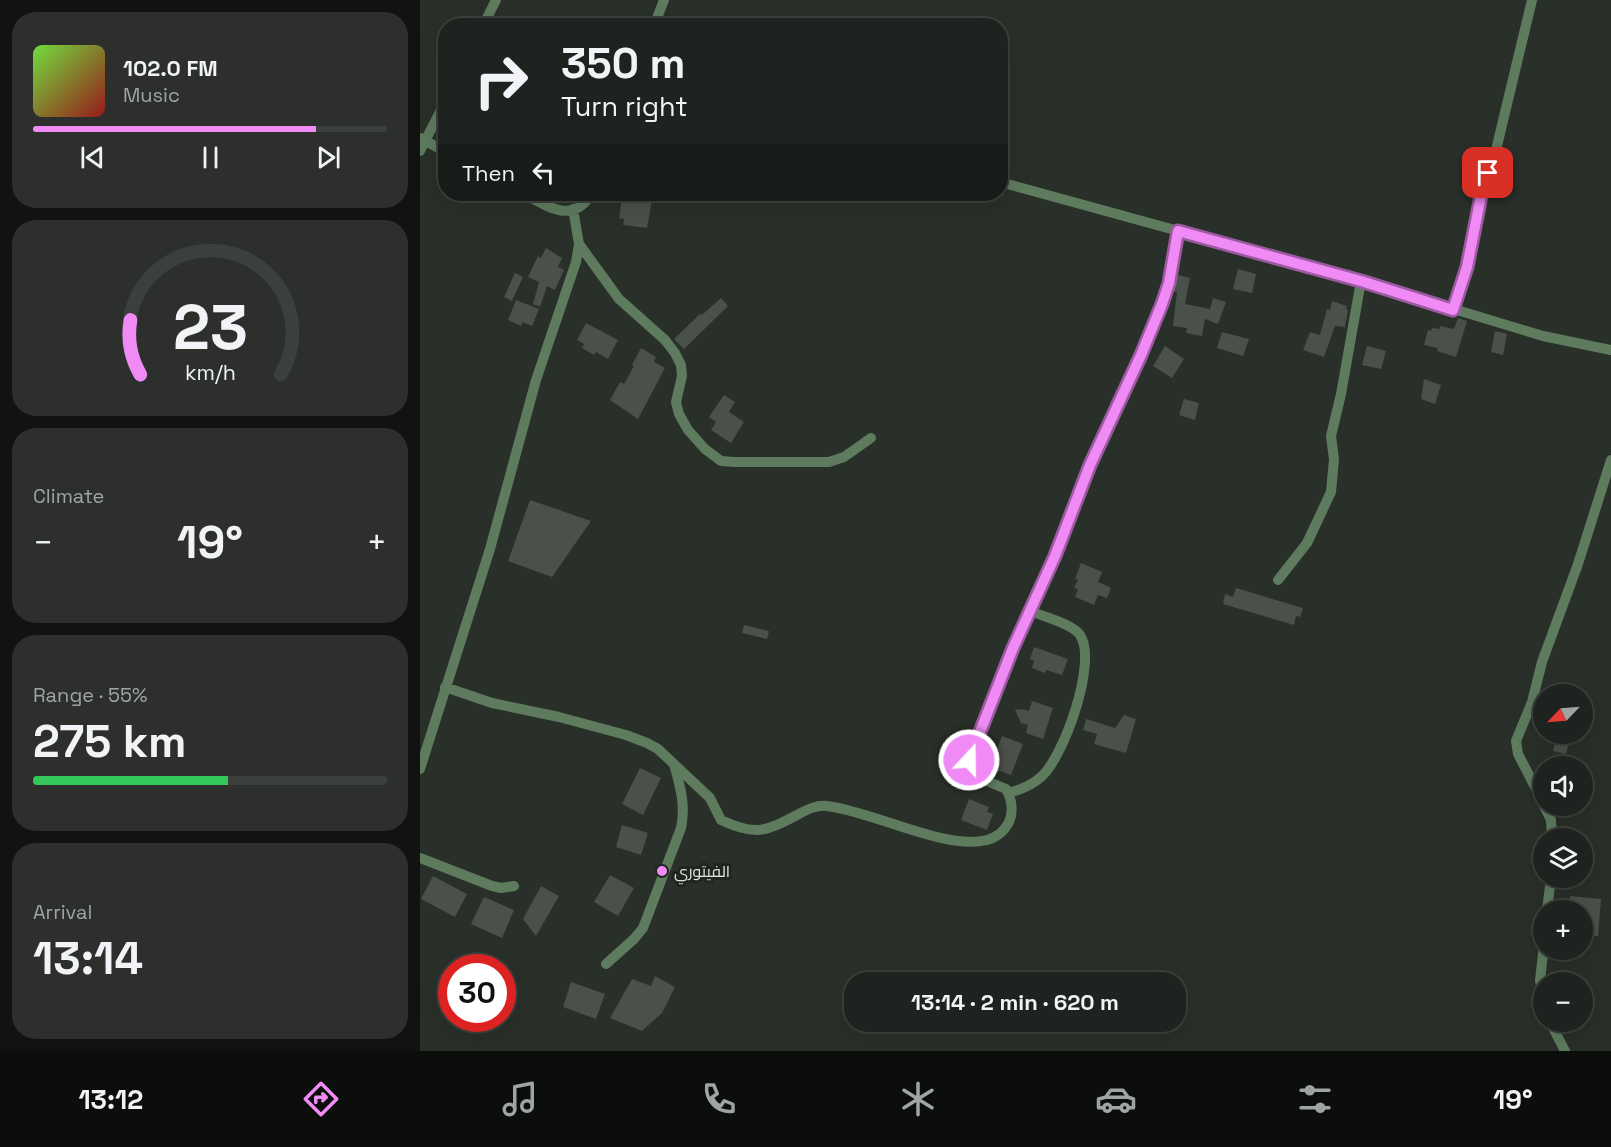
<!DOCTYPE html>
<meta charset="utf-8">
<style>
:root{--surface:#1f231f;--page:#2c2f2c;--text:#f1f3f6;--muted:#a1a4a4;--line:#3c403d;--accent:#f08bf6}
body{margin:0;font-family:"Space Grotesk",Cairo,sans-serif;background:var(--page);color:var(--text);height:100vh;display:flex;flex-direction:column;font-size:22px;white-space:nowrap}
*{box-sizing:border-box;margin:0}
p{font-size:20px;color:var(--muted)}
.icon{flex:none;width:33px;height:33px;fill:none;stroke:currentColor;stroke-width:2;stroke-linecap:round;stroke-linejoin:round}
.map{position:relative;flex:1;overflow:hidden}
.drawer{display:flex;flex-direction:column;gap:12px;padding:12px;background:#111311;width:420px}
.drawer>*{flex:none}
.top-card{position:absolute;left:18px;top:18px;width:570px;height:183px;border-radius:24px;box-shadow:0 6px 24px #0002,0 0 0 2px var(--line);background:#1f231f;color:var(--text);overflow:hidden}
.needle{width:39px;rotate:245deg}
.fabs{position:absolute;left:1113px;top:684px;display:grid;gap:12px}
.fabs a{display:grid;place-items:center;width:60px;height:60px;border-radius:50%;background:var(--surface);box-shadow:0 6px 24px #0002,0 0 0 2px var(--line);font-size:30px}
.speed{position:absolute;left:18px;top:954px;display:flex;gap:12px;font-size:30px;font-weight:700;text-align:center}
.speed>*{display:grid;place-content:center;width:78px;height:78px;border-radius:50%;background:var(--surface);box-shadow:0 6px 24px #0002,0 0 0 2px var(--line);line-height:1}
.speed .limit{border:9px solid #d22;background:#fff;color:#111}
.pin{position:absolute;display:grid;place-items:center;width:51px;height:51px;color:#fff;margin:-26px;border-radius:12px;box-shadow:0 3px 9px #0006}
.me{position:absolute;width:66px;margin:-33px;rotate:21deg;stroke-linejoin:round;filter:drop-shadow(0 0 4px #0008)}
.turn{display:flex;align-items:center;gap:21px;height:126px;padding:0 24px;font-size:27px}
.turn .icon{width:78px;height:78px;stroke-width:2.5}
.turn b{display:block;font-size:42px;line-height:51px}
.then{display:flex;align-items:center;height:57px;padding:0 24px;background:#0003;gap:12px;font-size:22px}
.big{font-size:45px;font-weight:600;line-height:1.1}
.drawer .tile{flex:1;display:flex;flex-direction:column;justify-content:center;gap:9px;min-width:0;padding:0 21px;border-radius:24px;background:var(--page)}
.drawer .dial{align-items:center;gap:0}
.dial svg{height:156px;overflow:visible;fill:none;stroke:var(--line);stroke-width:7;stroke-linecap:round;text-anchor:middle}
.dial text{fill:var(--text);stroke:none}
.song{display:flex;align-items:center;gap:18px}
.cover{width:72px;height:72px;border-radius:9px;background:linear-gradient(135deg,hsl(100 70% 55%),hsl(0 70% 35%))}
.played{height:6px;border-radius:3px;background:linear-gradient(90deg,var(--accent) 80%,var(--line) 80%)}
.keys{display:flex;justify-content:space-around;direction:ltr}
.heat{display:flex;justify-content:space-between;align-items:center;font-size:33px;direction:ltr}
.charge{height:9px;border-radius:4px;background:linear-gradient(90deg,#34c759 55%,var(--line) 0)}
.trip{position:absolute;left:424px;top:972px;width:342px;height:60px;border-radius:24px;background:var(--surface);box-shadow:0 6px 24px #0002,0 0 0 2px var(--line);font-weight:600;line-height:60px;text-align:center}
.dock{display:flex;height:96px;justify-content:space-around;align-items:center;background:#0c0e0c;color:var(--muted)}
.dock .icon{width:42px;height:42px}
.dock .on{color:var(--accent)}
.dock b{font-size:27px;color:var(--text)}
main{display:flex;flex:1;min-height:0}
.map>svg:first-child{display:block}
</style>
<main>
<section class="drawer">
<div class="tile">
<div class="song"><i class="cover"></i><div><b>102.0 FM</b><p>Music</p></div></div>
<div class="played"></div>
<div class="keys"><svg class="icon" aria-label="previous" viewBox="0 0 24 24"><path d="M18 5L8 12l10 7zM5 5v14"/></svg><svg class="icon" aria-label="pause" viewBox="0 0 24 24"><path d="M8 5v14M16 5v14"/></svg><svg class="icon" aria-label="next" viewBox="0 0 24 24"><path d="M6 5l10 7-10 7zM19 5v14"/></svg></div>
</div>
<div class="tile dial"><svg viewBox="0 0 100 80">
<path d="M14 69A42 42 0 1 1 86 69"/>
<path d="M14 69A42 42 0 0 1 9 41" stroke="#f08bf6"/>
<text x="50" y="56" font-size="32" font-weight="700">23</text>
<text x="50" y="72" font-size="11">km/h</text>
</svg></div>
<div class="tile"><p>Climate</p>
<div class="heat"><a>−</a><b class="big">19°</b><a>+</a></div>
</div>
<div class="tile"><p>Range · 55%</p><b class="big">275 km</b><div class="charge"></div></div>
<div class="tile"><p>Arrival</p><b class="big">13:14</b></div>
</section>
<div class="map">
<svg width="1191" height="1051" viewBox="0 0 1191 1051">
<rect width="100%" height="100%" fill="#292f29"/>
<!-- building -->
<path fill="#4a504a" d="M224 194H233L227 228 203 225 204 219 199 218 202 197 222 201Z
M126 248 142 258 138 267 144 270 135 290 127 286 120 307 113 304 119 282 108 277 118 256 121 258Z
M818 269 836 274 832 293 813 289Z
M95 273 103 277 92 301 84 297Z
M758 275 770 278 765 304 790 309 793 298 806 302 798 324 785 319 782 336 766 333 767 328 753 326 757 292H754Z
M301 298 308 306 264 349 254 339 280 314 282 315Z
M96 300 119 309 112 326 103 322 101 326 88 320Z
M912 301 927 306 926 309 928 310 925 327 915 326 904 357 883 350 890 332 900 335 907 309 910 310Z
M1038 318 1047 321 1036 357 1017 351 1018 348 1004 345 1008 330 1011 331 1012 328 1019 329 1020 326 1034 329Z
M166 323 198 340 188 359 176 352 174 355 162 348 164 344 157 340Z
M1075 331 1087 334 1083 355 1071 352Z
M802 332 829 339 823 356 797 348Z
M745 346 764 359 752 378 733 366Z
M947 346 966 351 961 369 942 365Z
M221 348 236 357 234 362 245 368 218 419 190 400 200 382 204 384 214 366 212 365Z
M1004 379 1021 385 1015 404 1001 399Z
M304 395 315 402 309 412 324 422 311 443 291 430 296 422 289 417Z
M764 399 779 403 775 420 759 415Z
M110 500 171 521 132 577 88 561Z
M661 563 682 572 678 582 691 588 687 598 678 595 674 605 655 597 658 589 654 588 658 580 655 579Z
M816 588 883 608 880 617 876 616 874 625 803 604 805 594 813 597Z
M324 625 349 631 347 639 322 633Z
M614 647 648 659 642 675 626 670 625 673 612 668 614 661 610 659Z
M612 701 633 708 623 739 606 733 608 725 601 723 595 710 602 709 609 711Z
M704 715 716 719 706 753 674 744 677 734 663 730 666 719 695 728Z
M1139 734H1151L1146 754 1133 751 1136 737 1138 738Z
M582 736 603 744 591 775 574 769 578 761 573 759Z
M220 768 241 778 223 815 202 804Z
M549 799 569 807 567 812 573 814 567 830 541 820Z
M202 825 228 833 221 855 196 847Z
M190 875 214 888 198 916 174 902Z
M13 876 47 894 35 917 1 899Z
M121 886 139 896 116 936 103 919Z
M1150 896 1181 899 1178 936 1168 935 1169 925H1162V910H1149Z
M64 897 94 910 82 938 51 924Z
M235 976 255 987 242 1013 222 1031 190 1018 212 979 231 986Z
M151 982 185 994 176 1019 143 1007Z"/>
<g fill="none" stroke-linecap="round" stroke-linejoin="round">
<!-- minor -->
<path stroke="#5e7b5e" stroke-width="10" d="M63 26 76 0
M234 26 244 0
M0 138 26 152
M0 151 26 100
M580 182 941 281 1123 336 1191 350
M104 194C127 206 153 225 171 194
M159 244 199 299 245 340 255 353 261 365 262 376 256 402 259 414 268 430 285 449 301 461 314 462H409L424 457 451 438
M1033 310 1047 267 1061 196 1076 150 1112 0
M858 580 887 543 911 492 914 459 911 436 921 394 941 281
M25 687 72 703 139 717 206 735 227 743 238 749 290 798 301 820C335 836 345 832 377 815 388 809 396 805 407 806 452 811 526 851 567 840 576 838 584 831 588 824 594 813 592 799 586 789L560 778 551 772 549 760 550 754 593 648 635 556 670 465 721 355 742 304 749 283 758 231
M0 769 70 549 116 380 156 262 159 244 153 209
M588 793C600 790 612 785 621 777 644 757 678 661 660 635 653 624 622 616 610 611
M1124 804 1098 754 1096 741 1112 702 1122 662 1158 564 1191 460
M1124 806 1131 820 1132 838
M0 858 72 886 81 888 94 886
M1127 910 1131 878
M1124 945 1120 980 1124 1000
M186 964 214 939 223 928 261 828C266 805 260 786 254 764
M1130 1022 1145 1051"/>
</g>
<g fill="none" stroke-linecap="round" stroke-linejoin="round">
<!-- route casing -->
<g stroke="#9c5aa0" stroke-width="15">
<path id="route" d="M549 760 593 648 635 556 670 465 721 355 742 304 749 283 758 231 941 281 1033 310 1047 267 1061 196 1068 173"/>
</g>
<!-- route -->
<use href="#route" stroke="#f08bf6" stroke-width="10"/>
</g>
<!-- markers -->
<circle fill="#f08bf6" stroke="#1f251f" stroke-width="2" cx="242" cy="871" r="6"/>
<g text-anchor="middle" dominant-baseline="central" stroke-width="6" stroke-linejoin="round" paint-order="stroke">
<!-- poi labels -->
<g font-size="16" fill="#dfe3df" stroke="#1f251f" text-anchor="start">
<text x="254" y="871">الفيتوري</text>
</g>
</g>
</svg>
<div class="fabs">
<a><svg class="needle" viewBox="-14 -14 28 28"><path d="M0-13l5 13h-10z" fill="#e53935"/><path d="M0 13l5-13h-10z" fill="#a1a4a4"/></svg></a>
<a><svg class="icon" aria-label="sound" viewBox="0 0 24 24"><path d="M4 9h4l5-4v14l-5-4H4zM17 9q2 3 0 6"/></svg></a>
<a><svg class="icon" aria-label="layers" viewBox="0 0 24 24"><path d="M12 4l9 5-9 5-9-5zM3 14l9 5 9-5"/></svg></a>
<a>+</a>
<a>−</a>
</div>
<div class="speed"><div class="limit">30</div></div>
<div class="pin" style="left:1068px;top:173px;background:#d93025"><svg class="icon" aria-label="arrive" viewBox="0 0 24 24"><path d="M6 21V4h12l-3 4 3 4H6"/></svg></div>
<svg class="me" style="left:549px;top:760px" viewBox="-20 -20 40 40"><circle r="17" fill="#f08bf6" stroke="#fff" stroke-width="3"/><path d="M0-11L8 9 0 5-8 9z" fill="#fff"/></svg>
<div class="trip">13:14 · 2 min · 620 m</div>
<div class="top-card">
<div class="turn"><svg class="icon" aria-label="right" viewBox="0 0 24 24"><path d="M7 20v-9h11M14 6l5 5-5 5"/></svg><div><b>350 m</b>Turn right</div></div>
<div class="then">Then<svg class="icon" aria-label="left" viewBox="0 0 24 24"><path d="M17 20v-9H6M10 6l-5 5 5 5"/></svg></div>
</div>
</div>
</main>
<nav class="dock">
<b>13:12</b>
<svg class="icon on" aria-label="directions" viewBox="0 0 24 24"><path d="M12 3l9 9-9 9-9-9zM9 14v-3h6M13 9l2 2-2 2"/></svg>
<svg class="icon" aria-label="music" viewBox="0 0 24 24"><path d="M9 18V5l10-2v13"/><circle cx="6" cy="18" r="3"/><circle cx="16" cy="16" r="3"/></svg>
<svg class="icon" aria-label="phone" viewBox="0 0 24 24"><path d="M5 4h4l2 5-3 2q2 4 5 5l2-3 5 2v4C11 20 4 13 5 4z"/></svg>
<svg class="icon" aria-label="climate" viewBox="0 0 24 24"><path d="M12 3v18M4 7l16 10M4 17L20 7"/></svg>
<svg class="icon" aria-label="car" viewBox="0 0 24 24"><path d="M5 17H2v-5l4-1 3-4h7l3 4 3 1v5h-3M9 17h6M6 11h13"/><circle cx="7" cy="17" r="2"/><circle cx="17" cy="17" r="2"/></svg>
<svg class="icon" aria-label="filters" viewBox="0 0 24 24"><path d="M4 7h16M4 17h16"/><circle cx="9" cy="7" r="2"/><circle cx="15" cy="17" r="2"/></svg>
<b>19°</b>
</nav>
